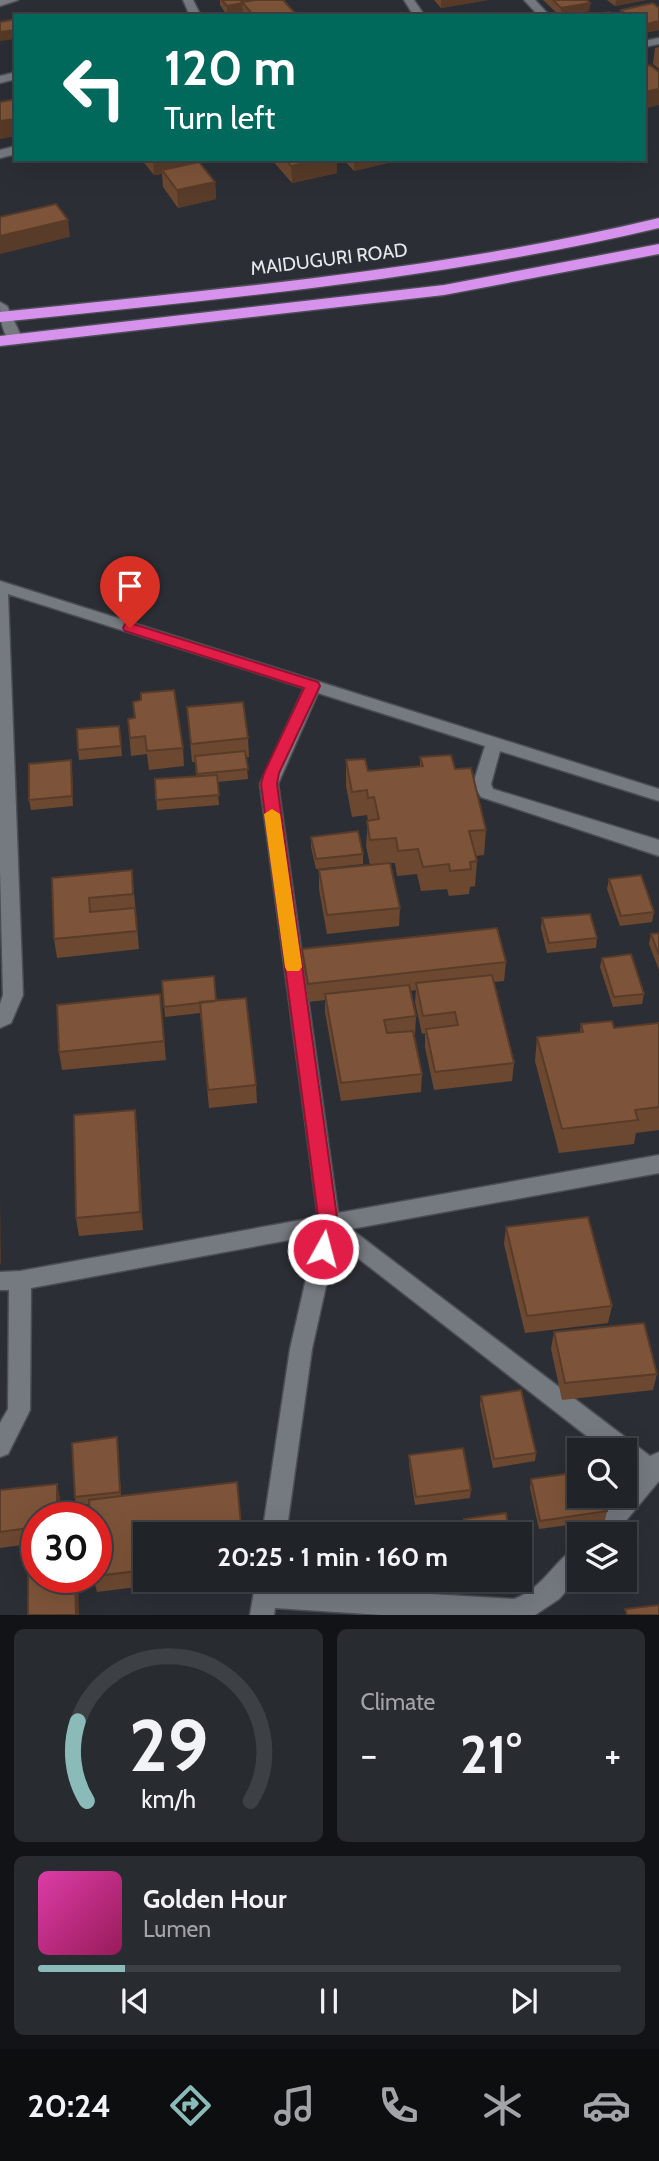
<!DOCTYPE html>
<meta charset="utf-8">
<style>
:root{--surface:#202328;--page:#282b30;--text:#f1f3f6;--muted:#a2a4a8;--line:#3d4045;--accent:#8bbbb9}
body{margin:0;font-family:Cabin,sans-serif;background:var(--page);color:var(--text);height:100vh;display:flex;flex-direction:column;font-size:26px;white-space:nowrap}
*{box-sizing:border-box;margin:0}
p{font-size:23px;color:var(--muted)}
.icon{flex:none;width:38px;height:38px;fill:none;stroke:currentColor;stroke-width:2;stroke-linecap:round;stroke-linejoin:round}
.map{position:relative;height:1615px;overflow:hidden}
.panel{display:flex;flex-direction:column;gap:14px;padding:14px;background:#121316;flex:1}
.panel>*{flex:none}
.hud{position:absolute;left:14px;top:14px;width:632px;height:147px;border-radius:0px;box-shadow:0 7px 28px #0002,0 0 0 2px var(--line);background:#00695c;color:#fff;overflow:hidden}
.tools{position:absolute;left:567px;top:1438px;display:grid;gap:14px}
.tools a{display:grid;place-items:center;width:70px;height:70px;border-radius:0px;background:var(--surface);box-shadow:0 7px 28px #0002,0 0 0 2px var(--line);font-size:35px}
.speed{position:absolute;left:21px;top:1502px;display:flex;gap:14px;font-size:35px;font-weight:700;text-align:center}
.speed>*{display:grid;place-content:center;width:91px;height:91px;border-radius:50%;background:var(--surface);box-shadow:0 7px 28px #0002,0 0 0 2px var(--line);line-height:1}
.speed .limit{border:10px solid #d22;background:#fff;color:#111}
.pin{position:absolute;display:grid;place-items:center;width:60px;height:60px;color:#fff;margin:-72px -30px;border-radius:50% 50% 50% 0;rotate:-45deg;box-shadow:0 0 7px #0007}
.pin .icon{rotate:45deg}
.me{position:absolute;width:77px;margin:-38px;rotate:7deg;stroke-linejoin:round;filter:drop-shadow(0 0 5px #0008)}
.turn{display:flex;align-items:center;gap:24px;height:147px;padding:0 35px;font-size:32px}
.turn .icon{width:91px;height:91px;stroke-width:2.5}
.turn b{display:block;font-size:49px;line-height:60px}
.big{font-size:52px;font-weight:700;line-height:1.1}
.panel .tile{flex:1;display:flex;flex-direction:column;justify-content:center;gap:10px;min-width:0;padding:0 24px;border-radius:10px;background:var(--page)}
.panel .dial{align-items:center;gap:0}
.dial svg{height:182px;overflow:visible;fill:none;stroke:var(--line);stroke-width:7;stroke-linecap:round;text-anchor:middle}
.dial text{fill:var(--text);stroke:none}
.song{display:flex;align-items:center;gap:21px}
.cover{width:84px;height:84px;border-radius:10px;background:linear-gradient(135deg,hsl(320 70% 55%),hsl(330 70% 35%))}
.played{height:7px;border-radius:4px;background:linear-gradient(90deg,var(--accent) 15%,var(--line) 15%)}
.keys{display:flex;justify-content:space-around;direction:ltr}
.heat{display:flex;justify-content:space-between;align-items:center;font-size:38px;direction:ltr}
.panel .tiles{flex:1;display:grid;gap:14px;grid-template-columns:1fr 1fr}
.tile:last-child{grid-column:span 2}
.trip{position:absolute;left:133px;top:1522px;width:399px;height:70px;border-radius:0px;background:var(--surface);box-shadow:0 7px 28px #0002,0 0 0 2px var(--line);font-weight:700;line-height:70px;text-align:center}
.menu{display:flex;height:112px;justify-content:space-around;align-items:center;background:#0d0e10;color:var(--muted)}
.menu .icon{width:49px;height:49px}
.menu .active{color:var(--accent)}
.menu b{font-size:32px;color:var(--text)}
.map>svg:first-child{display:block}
</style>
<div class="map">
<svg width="659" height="1615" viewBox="0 0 659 1615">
<rect width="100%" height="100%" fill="#2b2f35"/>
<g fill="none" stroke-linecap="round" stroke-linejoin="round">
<!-- street casing -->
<g stroke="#4b4e53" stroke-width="3">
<path id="street" d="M0 0H18L0 6Z
M183 0H193L201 16H190Z
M404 0H414L425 16H414Z
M524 0H535L550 16H539Z
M659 38V44L644 47V41Z
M16 72V79L0 83V76Z
M16 146V154L0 158V150Z
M0 302 7 306 23 340 21 343 16 344C1 338 0 316 0 302Z
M0 581 659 789V801L500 751 491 784 493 789 659 840V856L481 797 473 784 485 746 318 693 278 784 338 1213 659 1155V1173L351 1229 650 1456 659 1452V1481L614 1535H587L616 1496H625V1486L636 1473 625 1465V1451H606L336 1241 312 1349 286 1535H262L290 1349 316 1235 31 1288 30 1410 8 1454 0 1457V1423L8 1409 9 1290H0V1272L20 1271 318 1217 260 784 304 688 8 594 23 995 11 1023 0 1028V1004L3 995 0 869Z
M579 1547V1577L559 1599 535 1615H382L275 1608 274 1615H250L256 1580H280L279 1585 514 1599C545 1588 555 1557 579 1547Z"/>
</g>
<!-- highway casing -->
<g stroke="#4b4e53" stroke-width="3">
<path id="highway" d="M659 218V228C442 279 221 299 0 322V312C221 289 442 270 659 218Z
M659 244V254L444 295 0 346V336L444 285Z"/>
</g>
<!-- street -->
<use href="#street" fill="#757980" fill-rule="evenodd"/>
<!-- highway -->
<use href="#highway" fill="#d792ed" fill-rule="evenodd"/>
</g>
<!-- wall -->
<path fill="#6c4831" d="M220 0H285V2L296 16H243V12L227 15 220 5Z
M434 0H488L441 8Z
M543 0H587L590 3 589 11 560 16Z
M607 0H646L615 6Z
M659 8V30L644 33V16H620L621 10Z
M659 47V69L653 64 655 48Z
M141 159H191V164L215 182 216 199 178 208 163 187 162 174 154 175Z
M271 159H337V173L292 183Z
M343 159H404L354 171Z
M187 707 248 738 249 757H246L248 779 217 782 219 805 157 810 155 779 196 776 195 762H192Z
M128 719 183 748 184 766 149 770 147 754 131 756Z
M119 726 122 756 79 760 78 750Z
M420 757 455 769 486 830 484 855 475 856 477 861 475 886 470 887 469 894 449 896 447 889 421 891 417 874 397 876 395 863H390L400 908 399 926 327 934 319 889V870L370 865 366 846 368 821 367 815 352 817 346 786V760L368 771 420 766Z
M72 770 73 806 31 810 29 800Z
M311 837 363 854V864L316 869 311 847Z
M132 870 139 949 57 958 54 939 52 878Z
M609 879 654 912 652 922 620 926 607 889Z
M542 918 597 938 596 948 547 953 541 928Z
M659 933V970L649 944 651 934Z
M302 949 506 962 504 981 494 982 514 1063 512 1081 434 1090 425 1047V1033L422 1034 415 1002 416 990 410 991 416 1016 415 1035H414L422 1074 421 1092 341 1101 325 1012V1000L309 1002 303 967Z
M602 958 644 994 642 1004 613 1007 600 967Z
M162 981 216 1001 256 1085 257 1103 209 1108 200 1013 165 1017Z
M160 994 166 1060 62 1070 59 1052Z
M659 1023V1130L636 1133 634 1144 559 1153 535 1061 537 1037 580 1032 581 1024 614 1028Z
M135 1110 137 1128 143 1230 79 1236 76 1218Z
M506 1227 612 1306 608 1323 525 1333 504 1244Z
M554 1332 657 1374 653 1390 562 1400 551 1349Z
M481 1396 536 1453 535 1461 493 1468 480 1405Z
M118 1446 121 1496 145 1535V1580H191L97 1592 93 1577 90 1504 76 1506 75 1497Z
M409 1455 471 1490 470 1498 415 1505 409 1464Z
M531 1479 607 1511 605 1520 539 1529 530 1488Z
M57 1484 60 1500 37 1517V1543L0 1548V1490Z
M464 1519 510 1535H465L463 1527Z
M474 1580H519L518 1585 476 1591Z"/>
<!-- shaded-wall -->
<path fill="#583b28" d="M441 0H488L441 8Z
M616 0H646L615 6Z
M590 3 589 11 561 16V8Z
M242 4 243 12 227 15V6Z
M659 21V30L644 33V25Z
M16 30V39L0 41V32Z
M659 89V105L644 109V92Z
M16 119V136L0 139V121Z
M153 159H191V167L162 170V174L154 175Z
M322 159H337V173L292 183 291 166Z
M354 159H404L354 171Z
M215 182 216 199 178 208 177 190Z
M68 220 70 237 0 254V236Z
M71 760 72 770 73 806 72 796Z
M135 1110 137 1128 143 1230 140 1212Z
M0 1199 1 1265 0 1262Z
M117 1437 118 1446 121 1500 120 1492Z
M57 1484 60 1500 61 1517H57Z
M75 1577H78L79 1615H76Z"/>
<!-- building -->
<path fill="#7d5439" stroke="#583b28" stroke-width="2" d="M222 0H255L242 2 243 3 227 6Z
M255 0H283L296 14 287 16H254L242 2Z
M553 0H587L590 3 561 8Z
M653 3 659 8V21L644 25V16H628L621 10Z
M609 12 613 16H592Z
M16 19V30L0 32V22Z
M650 65 659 72V89L644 92V66Z
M16 99V119L0 121V102Z
M286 159H322L291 166Z
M199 162 215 182 177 190 162 170Z
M56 204 68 220 0 236V217Z
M174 690 183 748 147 751 145 736 130 738 128 719 135 718 133 702 141 700V693Z
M243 702 248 738 191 744 187 707Z
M119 726 121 746 78 750 77 729Z
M245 751 248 769 197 774 195 756Z
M451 755 455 769 471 768 486 830 469 831 477 861 470 862 471 869 450 871 449 864 423 867 418 849 398 851 396 838 370 840 367 821 379 819 374 797 368 798 367 790 352 792 346 760 365 759 368 771 423 766 420 757Z
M71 760 72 796 29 800V764Z
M217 775 219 795 156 800 155 779Z
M358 831 363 854 316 859 311 837Z
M390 863 400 908 327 915 319 870Z
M132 870 133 894 89 898 90 912 135 908 137 931 54 939 52 878Z
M641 875 654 912 621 916 609 879Z
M590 914 597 938 549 943 542 918Z
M497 928 506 962 308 984 302 949Z
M659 933V955L651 934Z
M631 954 644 994 614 997 602 958Z
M492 975 514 1063 435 1072 426 1029 458 1025 455 1012 423 1016 416 983Z
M214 976 216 1001 164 1007 162 981Z
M409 985 416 1016 384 1020 387 1033 413 1031 422 1074 341 1083 325 994Z
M160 994 164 1041 59 1052 57 1005Z
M246 998 256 1085 208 1090 200 1002Z
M612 1021 614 1028 659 1023V1107L635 1110 638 1120 562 1129 537 1037 583 1032 581 1024Z
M135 1110 140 1212 76 1218 74 1115Z
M588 1217 612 1306 527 1316 506 1227Z
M644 1323 657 1374 565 1383 554 1332Z
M521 1390 536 1453 494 1459 481 1396Z
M117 1437 120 1492 75 1497 72 1443Z
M463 1448 471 1490 416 1497 409 1455Z
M579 1472V1496H603L607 1511 540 1521 531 1479Z
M237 1482 242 1535H145V1570L96 1576V1517H90L89 1500Z
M57 1484V1517H37V1527L0 1532V1490Z
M506 1513 510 1535H468L464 1519Z
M37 1561V1577H75L76 1615H28V1562Z
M477 1580H495L477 1583Z
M659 1605V1615H627L625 1609Z"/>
<!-- route -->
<path fill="#e11d48" stroke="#92132f" stroke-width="2" d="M130 623 318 682 320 686 279 773 277 784 338 1224 330 1255 323 1258 316 1255 313 1249 319 1224 261 784 264 773 304 688 125 631 123 628 125 624Z"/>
<!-- slow -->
<path fill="#f59e0b" d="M272 809 280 814 302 967 299 971H287L285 967 264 814Z"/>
<g text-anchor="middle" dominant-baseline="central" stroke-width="7" stroke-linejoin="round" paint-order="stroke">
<!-- far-street labels -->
<g font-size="19" fill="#e6e9ec" stroke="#2b2f35">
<text transform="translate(329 259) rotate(-7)">MAIDUGURI ROAD</text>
</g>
</g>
</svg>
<div class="tools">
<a><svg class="icon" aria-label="search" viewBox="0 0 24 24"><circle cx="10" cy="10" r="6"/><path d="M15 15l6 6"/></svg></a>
<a><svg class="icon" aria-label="layers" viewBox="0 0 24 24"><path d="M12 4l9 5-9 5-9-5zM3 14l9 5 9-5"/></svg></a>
</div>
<div class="speed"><div class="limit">30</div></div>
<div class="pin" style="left:130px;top:628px;background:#d93025"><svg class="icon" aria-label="arrive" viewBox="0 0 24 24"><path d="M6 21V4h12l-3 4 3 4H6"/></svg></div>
<svg class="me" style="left:323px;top:1249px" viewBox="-20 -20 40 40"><circle r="17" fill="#e11d48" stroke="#fff" stroke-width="3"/><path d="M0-11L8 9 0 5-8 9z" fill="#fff"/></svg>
<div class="trip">20:25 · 1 min · 160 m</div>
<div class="hud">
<div class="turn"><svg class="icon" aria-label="left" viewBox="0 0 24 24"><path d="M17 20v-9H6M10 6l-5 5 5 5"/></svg><div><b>120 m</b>Turn left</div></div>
</div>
</div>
<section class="panel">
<div class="tiles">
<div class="tile dial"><svg viewBox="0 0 100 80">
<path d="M14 69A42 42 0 1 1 86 69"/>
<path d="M14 69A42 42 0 0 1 10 34" stroke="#8bbbb9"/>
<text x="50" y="56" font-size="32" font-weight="700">29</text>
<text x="50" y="72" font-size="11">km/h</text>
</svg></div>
<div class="tile"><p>Climate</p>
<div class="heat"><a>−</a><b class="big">21°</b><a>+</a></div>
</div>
<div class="tile">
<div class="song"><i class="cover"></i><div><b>Golden Hour</b><p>Lumen</p></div></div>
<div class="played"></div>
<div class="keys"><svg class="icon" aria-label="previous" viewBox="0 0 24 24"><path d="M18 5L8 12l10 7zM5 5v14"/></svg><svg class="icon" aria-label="pause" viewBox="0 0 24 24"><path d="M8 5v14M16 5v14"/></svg><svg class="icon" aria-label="next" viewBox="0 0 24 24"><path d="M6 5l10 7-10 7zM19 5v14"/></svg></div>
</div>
</div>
</section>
<nav class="menu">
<b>20:24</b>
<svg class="icon active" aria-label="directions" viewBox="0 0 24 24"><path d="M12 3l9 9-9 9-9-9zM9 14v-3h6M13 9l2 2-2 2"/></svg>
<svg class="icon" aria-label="music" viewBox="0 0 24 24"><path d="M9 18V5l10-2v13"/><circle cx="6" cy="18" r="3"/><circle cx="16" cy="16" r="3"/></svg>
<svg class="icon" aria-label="phone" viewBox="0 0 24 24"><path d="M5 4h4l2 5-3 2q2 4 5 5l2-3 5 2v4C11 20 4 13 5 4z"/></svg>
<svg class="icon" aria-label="climate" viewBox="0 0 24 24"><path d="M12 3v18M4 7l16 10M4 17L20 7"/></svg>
<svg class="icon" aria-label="car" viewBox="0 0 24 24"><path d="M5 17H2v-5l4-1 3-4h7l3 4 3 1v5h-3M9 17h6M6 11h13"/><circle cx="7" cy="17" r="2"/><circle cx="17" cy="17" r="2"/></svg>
</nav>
